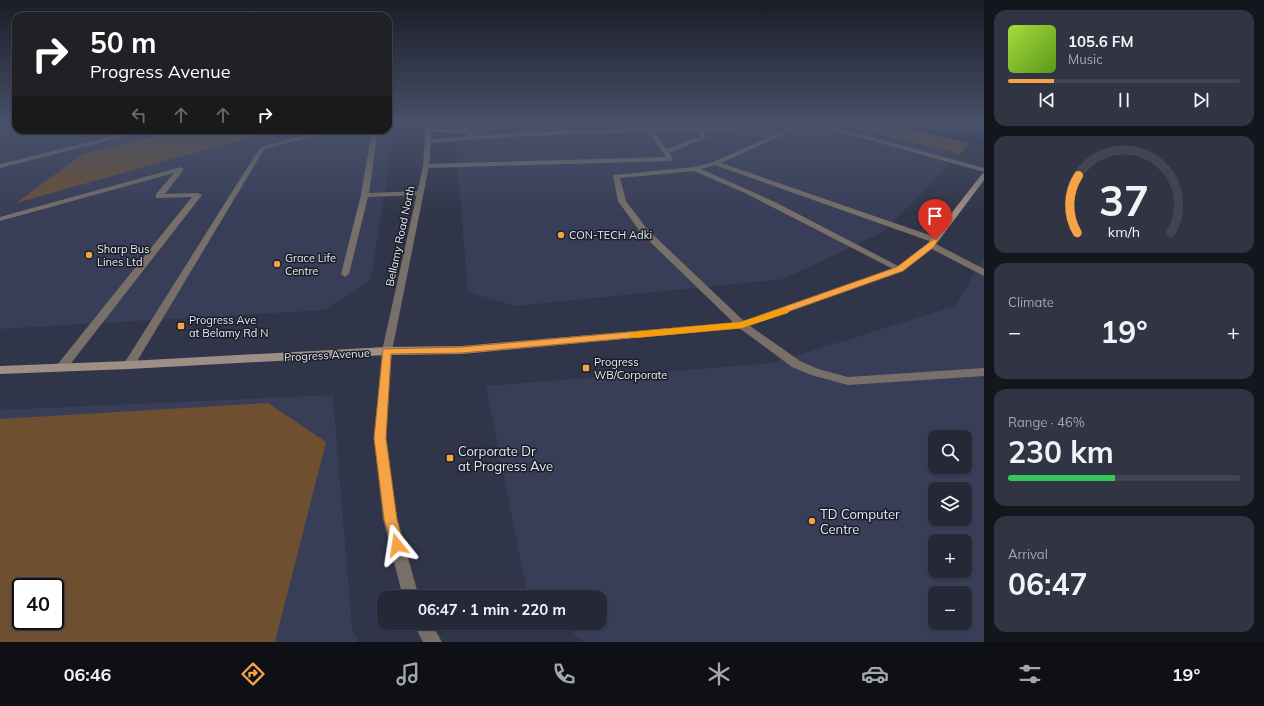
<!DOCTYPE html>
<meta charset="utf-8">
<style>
:root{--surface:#252837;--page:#313442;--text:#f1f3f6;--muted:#a3a6ad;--line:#424452;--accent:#f5a345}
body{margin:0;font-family:Mulish,sans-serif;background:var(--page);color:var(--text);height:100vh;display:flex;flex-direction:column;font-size:15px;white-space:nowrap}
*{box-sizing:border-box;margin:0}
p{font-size:13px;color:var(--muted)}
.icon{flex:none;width:22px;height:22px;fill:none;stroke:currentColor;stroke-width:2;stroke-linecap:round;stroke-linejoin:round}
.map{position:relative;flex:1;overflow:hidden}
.sheet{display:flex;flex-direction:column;gap:10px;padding:10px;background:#14161e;width:280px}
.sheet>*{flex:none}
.top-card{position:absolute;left:12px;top:12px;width:380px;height:122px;border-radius:12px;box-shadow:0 1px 3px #0004,0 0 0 1px var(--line);background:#202124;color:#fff;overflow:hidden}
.fabs{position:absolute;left:928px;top:430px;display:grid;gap:8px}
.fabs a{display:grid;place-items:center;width:44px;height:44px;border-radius:8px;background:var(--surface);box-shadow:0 1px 3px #0004,0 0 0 1px var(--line);font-size:20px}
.speed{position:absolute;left:12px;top:578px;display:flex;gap:8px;font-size:20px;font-weight:700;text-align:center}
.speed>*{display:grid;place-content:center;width:52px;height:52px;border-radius:50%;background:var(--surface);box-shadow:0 1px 3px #0004,0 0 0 1px var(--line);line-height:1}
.speed .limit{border:2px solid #111;border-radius:6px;background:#fff;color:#111}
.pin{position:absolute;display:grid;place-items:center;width:34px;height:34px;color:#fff;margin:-41px -17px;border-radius:50% 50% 50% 0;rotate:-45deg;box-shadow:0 0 4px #0007}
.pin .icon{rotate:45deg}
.me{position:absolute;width:44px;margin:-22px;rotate:345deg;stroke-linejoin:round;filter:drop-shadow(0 0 3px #0008)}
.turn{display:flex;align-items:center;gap:14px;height:84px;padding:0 12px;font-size:18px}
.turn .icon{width:52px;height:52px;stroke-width:2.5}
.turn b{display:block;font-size:28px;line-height:34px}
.lanes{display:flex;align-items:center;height:38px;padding:0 12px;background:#0003;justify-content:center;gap:20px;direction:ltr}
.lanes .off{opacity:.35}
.big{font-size:30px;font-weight:700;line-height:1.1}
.sheet .card{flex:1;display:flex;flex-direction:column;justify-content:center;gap:6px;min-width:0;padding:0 14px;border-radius:12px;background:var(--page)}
.sheet .dial{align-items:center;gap:0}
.dial svg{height:104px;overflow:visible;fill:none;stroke:var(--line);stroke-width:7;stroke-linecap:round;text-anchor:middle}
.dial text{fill:var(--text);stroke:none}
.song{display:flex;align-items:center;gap:12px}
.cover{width:48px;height:48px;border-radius:6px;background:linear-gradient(135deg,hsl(80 70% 55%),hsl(90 70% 35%))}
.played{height:4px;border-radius:2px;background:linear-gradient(90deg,var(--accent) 20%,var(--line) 20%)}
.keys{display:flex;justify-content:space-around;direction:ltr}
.heat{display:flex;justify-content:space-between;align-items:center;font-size:22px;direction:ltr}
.charge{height:6px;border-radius:3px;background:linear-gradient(90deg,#34c759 46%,var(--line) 0)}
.trip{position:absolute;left:377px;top:590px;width:230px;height:40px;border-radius:12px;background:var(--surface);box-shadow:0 1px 3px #0004,0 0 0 1px var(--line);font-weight:700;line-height:40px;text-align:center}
.tabs{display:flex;height:64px;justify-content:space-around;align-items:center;background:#0f1016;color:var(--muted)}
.tabs .icon{width:28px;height:28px}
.tabs .active{color:var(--accent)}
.tabs b{font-size:18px;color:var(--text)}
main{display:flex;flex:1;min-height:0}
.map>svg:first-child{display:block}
</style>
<main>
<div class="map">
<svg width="984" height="642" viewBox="0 0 984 642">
<rect width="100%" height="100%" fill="#313549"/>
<!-- built -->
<path fill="#383d58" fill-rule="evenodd" d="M0 125H16V130H388V125H395L371 280 325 310 0 329Z
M454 125H842L960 154 883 232 784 279 514 306 468 292Z
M984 257V642H583L563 623H600V597H535L526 588 486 386 773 363 955 306ZM935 437H965V467H935ZM935 489H965V519H935ZM935 541H965V571H935ZM935 593H965V623H935Z
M333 395 352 628 358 642H0V410ZM21 587H55V621H21Z"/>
<!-- green -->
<path fill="#6e5031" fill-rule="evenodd" d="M843 125H984V126L960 154Z
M176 130H276L16 203 83 154Z
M268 403 326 442 275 642H0V419ZM21 587H55V621H21Z"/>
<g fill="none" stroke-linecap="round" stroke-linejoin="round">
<!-- river -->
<path fill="#1a1e3f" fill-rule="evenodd" d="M912 125H968L984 128V146L916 131Z"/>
<!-- service -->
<path fill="#787068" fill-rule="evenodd" d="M738 125H745L738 130 705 131 706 138 669 153 673 159 670 161 426 168 423 166 426 164 666 157 649 132 525 136 428 143 426 142V140L470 136 467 133 427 132 426 131 429 129H468L477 136 525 132ZM700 131 701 136 666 149 654 132Z
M797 125H805L721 163 938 238 939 240 938 242H932L715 165 701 169 775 202 904 269 900 272 897 271 745 193 694 171 620 178 626 201 647 229 746 323 800 361 818 369 848 377 984 368V376L848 385 811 375 792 367 738 327 641 233 618 201 613 176 614 175 694 167 713 162Z
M816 125H826L984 168V172Z
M139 130H149L0 168V164Z
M327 130H337L268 148 263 151 133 368H125L124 365 125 362 259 149 264 146Z
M372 130H378L369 193 420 191 424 193 420 195 368 197 349 274 345 277 341 274 361 195Z
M181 167 184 169 165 194 198 193 202 195 65 371H57L55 368 57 365 192 197 156 198V194L174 173 0 221V217Z
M928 243H934L984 269V276L928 247 927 245Z"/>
<!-- tertiary -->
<path fill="#787068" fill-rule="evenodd" d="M426 125H432L429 166 392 351 386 438 397 519 419 597H403L383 519 374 438 382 351 423 166Z
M413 623H431L442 642H423Z"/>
<!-- secondary -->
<path fill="#9d8f83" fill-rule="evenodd" d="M984 173V180L934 247 903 271 742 328 462 354 387 355 129 369 0 374V366L129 361 387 347 462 346 741 322 897 267 928 243 982 174Z"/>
</g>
<!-- sky -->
<linearGradient id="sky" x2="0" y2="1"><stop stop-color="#1b1d28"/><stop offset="0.58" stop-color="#48516a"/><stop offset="1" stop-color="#48516a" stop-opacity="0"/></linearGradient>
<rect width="984" height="215" fill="url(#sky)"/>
<!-- route -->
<path fill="#f5a345" stroke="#9f6a2d" d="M935 238 938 240 934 247 903 271 742 328 462 353 391 354 386 438 397 519 404 545 402 549 397 551 393 549 384 519 374 438 383 349 462 347 741 322 897 267Z"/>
<!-- slow -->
<path fill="#f59e0b" d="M784 308 788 309 789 311 788 313 742 328 634 338 630 335 634 332 741 322Z"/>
<!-- markers -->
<g fill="#f5a345" stroke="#1b1d26" stroke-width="1.5">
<circle cx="561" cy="235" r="4"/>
<circle cx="89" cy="255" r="4"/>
<circle cx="277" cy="264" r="4"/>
<rect x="177" y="322" width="8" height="8" rx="2"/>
<rect x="582" y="364" width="8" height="8" rx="2"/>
<rect x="446" y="454" width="8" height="8" rx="2"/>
<circle cx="812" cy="521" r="4"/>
</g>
<g text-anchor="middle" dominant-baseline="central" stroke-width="3" stroke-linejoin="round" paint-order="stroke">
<!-- poi labels -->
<g font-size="11" fill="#e6e9f6" stroke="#1b1d26" text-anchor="start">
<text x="569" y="235">CON-TECH Adki</text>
<text x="97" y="249">Sharp Bus<tspan x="97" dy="13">Lines Ltd</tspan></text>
<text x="285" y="258">Grace Life<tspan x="285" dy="13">Centre</tspan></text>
<text x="189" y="320">Progress Ave<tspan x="189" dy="13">at Belamy Rd N</tspan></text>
<text x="594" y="362">Progress<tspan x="594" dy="13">WB/Corporate</tspan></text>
</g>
<!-- street labels -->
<g font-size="11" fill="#e6e9f6" stroke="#1b1d26">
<text transform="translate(400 236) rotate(-78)">Bellamy Road North</text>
<text transform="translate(327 355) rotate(-3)">Progress Avenue</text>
</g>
<!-- near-poi labels -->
<g font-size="13" fill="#e6e9f6" stroke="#1b1d26" text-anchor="start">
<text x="458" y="451">Corporate Dr<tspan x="458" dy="15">at Progress Ave</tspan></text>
<text x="820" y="514">TD Computer<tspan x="820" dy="15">Centre</tspan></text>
</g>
</g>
</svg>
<div class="fabs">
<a><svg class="icon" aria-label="search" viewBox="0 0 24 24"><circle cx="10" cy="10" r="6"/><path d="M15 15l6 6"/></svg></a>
<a><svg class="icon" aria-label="layers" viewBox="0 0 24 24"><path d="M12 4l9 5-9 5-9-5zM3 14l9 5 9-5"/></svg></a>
<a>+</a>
<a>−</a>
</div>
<div class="speed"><div class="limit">40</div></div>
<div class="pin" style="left:935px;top:240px;background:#d93025"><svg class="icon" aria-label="arrive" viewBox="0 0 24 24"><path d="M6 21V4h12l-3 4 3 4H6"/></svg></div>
<svg class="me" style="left:397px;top:545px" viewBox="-20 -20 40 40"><path d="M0-17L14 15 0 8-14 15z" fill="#f5a345" stroke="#fff" stroke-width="4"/></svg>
<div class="trip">06:47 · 1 min · 220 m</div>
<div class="top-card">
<div class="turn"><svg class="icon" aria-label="right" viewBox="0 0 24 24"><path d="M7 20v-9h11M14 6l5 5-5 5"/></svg><div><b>50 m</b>Progress Avenue</div></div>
<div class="lanes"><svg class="icon off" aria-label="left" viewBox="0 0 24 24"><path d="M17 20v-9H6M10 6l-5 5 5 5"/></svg><svg class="icon off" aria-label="ahead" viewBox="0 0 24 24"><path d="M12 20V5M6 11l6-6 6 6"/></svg><svg class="icon off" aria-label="ahead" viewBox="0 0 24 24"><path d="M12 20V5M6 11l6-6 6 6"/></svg><svg class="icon" aria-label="right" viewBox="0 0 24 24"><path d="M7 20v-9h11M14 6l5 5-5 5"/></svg></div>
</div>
</div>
<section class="sheet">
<div class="card">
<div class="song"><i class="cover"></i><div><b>105.6 FM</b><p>Music</p></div></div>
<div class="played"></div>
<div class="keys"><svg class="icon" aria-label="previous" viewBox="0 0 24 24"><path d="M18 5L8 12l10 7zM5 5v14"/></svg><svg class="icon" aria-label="pause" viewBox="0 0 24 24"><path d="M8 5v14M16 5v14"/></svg><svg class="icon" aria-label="next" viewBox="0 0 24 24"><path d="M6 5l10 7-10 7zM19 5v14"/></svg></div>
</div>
<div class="card dial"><svg viewBox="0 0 100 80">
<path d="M14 69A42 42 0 1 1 86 69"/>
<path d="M14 69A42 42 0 0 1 15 25" stroke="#f5a345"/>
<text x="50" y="56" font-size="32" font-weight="700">37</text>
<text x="50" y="72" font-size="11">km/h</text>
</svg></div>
<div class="card"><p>Climate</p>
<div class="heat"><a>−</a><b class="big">19°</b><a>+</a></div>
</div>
<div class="card"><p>Range · 46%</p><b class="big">230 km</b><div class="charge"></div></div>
<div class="card"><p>Arrival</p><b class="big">06:47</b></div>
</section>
</main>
<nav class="tabs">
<b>06:46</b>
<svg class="icon active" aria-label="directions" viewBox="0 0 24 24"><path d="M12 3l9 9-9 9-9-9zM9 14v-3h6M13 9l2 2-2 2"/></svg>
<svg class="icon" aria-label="music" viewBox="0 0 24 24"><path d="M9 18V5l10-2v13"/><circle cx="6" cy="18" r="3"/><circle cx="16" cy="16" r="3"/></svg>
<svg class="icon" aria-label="phone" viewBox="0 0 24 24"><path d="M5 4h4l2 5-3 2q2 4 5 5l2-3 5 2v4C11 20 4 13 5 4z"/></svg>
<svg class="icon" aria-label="climate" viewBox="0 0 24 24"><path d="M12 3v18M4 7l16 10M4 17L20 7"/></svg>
<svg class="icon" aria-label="car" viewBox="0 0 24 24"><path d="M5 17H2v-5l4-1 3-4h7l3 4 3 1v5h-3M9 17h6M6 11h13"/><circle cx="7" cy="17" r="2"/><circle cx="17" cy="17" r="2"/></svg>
<svg class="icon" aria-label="filters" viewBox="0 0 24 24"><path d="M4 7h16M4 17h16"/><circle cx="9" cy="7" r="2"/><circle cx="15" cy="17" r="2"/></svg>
<b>19°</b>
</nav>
